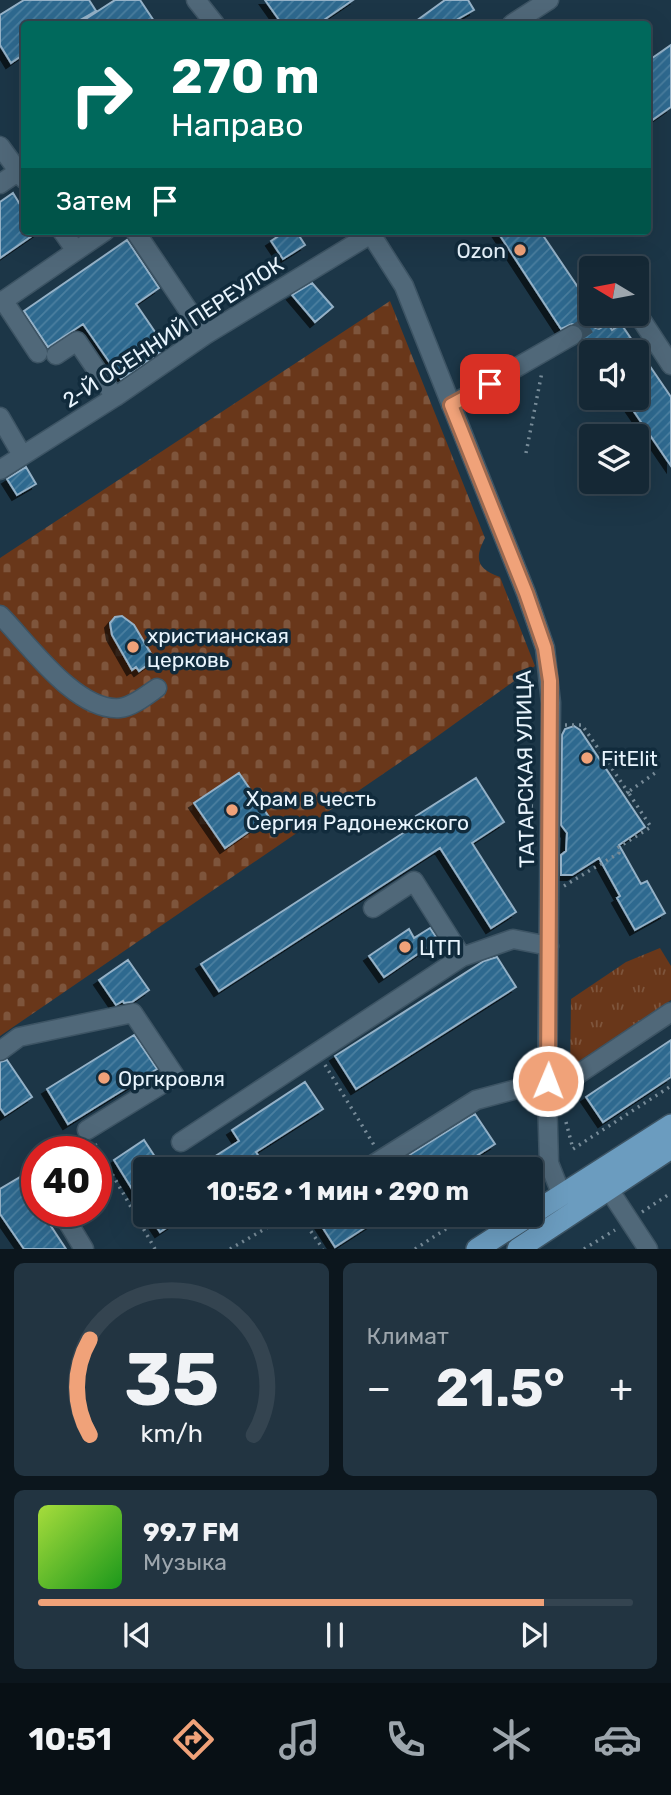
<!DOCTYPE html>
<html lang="ru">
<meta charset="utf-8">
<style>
:root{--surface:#152835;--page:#223441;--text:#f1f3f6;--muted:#9da6ad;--line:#344450;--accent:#f0a279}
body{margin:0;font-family:Rubik,sans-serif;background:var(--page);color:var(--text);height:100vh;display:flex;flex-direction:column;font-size:26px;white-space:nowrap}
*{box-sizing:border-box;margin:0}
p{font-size:23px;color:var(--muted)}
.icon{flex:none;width:38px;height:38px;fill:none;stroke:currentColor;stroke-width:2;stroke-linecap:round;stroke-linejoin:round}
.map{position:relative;height:1249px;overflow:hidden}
.drawer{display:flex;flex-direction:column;gap:14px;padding:14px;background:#0c161d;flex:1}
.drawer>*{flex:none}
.banner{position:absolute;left:21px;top:21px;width:630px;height:214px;border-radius:7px;box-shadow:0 7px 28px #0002,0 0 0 2px var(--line);background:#00695c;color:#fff;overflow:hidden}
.needle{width:46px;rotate:280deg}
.buttons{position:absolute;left:579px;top:256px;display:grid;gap:14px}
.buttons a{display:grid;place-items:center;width:70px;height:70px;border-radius:7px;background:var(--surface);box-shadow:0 7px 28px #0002,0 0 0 2px var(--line);font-size:35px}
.speed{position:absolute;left:21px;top:1136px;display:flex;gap:14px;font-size:35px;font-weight:700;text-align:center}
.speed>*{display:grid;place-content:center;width:91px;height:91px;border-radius:50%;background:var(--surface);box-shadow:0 7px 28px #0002,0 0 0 2px var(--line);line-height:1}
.speed .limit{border:10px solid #d22;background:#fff;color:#111}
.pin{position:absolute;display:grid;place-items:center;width:60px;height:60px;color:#fff;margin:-30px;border-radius:14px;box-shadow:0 4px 10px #0006}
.me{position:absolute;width:77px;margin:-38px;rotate:1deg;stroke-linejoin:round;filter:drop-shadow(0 0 5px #0008)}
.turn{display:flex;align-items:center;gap:24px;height:147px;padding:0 35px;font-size:32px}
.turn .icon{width:91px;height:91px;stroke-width:2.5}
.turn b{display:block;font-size:49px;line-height:60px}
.then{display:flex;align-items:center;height:66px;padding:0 35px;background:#0003;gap:14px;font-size:26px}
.big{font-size:52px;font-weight:700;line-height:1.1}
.drawer .tile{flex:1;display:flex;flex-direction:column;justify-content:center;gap:10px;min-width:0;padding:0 24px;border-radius:10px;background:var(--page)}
.drawer .dial{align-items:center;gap:0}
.dial svg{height:182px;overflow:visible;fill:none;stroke:var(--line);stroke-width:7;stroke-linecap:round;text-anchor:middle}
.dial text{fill:var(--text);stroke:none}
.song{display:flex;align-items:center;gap:21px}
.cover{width:84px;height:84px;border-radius:10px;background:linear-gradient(135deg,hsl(80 70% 55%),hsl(120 70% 35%))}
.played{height:7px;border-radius:4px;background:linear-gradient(90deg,var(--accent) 85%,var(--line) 85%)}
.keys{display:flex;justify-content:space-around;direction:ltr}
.heat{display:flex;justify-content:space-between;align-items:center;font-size:38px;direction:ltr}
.drawer .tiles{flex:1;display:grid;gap:14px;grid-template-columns:1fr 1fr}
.tile:last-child{grid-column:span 2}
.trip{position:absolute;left:133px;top:1157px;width:410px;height:70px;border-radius:7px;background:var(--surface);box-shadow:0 7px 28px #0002,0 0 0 2px var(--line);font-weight:700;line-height:70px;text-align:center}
.tabs{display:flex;height:112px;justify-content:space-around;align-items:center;background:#081015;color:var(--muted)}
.tabs .icon{width:49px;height:49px}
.tabs .selected{color:var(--accent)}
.tabs b{font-size:32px;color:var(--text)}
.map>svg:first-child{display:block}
</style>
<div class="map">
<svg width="671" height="1249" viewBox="0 0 671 1249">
<defs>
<pattern id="grass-tufts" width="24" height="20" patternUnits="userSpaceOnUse" patternTransform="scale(1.75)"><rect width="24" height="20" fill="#69371a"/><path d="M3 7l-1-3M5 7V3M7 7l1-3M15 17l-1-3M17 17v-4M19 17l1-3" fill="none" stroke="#7e553c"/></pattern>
<pattern id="cemetery-stones" width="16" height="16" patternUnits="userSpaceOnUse" patternTransform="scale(1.75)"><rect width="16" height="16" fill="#69371a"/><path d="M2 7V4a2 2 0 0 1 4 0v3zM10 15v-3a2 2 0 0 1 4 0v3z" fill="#7e553c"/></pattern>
<pattern id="building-hatch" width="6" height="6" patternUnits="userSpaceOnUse" patternTransform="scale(1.75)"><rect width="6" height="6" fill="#2d698f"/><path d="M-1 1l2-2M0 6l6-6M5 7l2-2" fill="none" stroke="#4b7fa0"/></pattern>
<filter id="shadow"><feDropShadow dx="-5" dy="5" stdDeviation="0" flood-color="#0009"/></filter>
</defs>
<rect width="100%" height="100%" fill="#1c3647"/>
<!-- grass -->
<path fill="url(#grass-tufts)" d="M660 948 671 966V1000L570 1073 571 999 626 962Z"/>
<!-- cemetery -->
<path fill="url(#cemetery-stones)" d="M390 301 485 538C474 559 477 569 500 577L535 666 421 748 0 1036V558Z"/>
<!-- building -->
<path fill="url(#building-hatch)" stroke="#94b1c7" stroke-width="2" filter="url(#shadow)" d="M24 0H89L96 11 73 24H24V54L11 63 0 45V15Z
M115 0H140L156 24H78Z
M265 0H353L318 24H282Z
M445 0H468L474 10 449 24H412Z
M671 45V107L648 123V61Z
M13 193 24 211V231H39L0 258V202Z
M286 231H296L305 245 283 259 271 241Z
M497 231H540L592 308 587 315 590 326 599 329 608 324 612 330 621 324 671 397V466L624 397H637V352H593L583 340 584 334 579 326 572 324 561 329Z
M127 240 159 288 136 304 166 348 121 379 83 324 48 347 24 311Z
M312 283 333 307 315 322 292 295Z
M26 467 36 484 17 495 7 479Z
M122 616 134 625 153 657 148 660 150 663 139 671 136 667 132 670 112 635 110 623 115 617Z
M574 726 580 730 645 827 619 845 641 884 647 881 665 913 635 930 617 898 620 896 599 858 572 875H561V855L566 851 567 833 561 825 562 735 565 729Z
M239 773 269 817 225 848 194 803Z
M476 778 504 822 472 843 516 912 491 928 440 848 219 991 201 964 420 822 416 816Z
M430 928 438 940 384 977 369 956 409 929 414 938Z
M497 957 516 987 356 1089 335 1056 484 961Z
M128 960 149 990 132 1002 124 1003 123 1001 116 1005 99 980Z
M134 1035 157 1069 68 1124 47 1089Z
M671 1040V1077L603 1122 586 1097Z
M7 1060 32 1097 5 1115 0 1108V1062Z
M305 1082 323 1109 256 1152 267 1169H195L239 1141 232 1130Z
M475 1114 495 1144 456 1169H387Z
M144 1140 163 1169H145V1210L114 1160Z
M37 1167V1211H41L66 1249H24L0 1214V1189Z
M148 1214H187L160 1232Z
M314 1214H386L335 1247Z"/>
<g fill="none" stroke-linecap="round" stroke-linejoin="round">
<!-- minor-tunnel -->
<path stroke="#3b5262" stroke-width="18" stroke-dasharray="18 9" stroke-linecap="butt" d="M573 335 598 318"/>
<!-- minor casing -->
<g stroke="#3d5464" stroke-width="21">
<path id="minor" d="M196 0 215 24
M512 24 549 0
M0 146 24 179
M0 184 19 171
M62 231 76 251
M135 231 205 335
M369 231 404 286 526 593 545 648 551 703 547 1095 549 1163 566 1206
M3 300 38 353
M0 303 105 231
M637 313 671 365
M598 318 604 313
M56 355 77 341 115 397
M451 405 573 335
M0 417 22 455
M0 470 115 397 205 335 371 234
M0 615C28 643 76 712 120 708 132 707 147 695 157 688
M373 908 414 881 462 957 513 939 549 946
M0 1051 19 1037 133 1013 175 1076 87 1130
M547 1095 671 1012
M181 1142 462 957
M366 1169 476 1100 547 1081
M608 1188 648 1249
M61 1211 84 1249"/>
</g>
<!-- major casing -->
<g stroke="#3d5464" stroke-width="24">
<path id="major" d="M477 1249 671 1125
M518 1249 671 1148"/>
</g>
<!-- path -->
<path stroke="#778b98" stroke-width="3.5" stroke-dasharray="2 5" stroke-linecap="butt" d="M526 453 542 372
M565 725H582L628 792 624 795
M518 805 533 806
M564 886 619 853 617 848 651 827 628 792 658 771
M325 1065 374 1145
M566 1122 573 1149 671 1086
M95 1144 155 1249
M642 1212 671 1193
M299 1214 323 1249
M230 1249 291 1214
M415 1249 469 1214
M584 1249 615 1230"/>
<!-- minor -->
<use href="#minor" stroke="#506879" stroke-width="18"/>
<!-- major -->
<use href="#major" stroke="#6b9cbf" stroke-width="21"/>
</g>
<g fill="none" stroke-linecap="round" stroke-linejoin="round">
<!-- route casing -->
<g stroke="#9c694f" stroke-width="18">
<path id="route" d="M490 384 451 405 526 593 545 648 550 681 548 1081"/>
</g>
<!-- route -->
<use href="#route" stroke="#f0a279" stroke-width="12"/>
</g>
<!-- markers -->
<g fill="#f0a279" stroke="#112b3c" stroke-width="2.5">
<circle cx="520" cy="250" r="7"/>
<circle cx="133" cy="647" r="7"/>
<circle cx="587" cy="758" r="7"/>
<circle cx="232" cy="810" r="7"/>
<circle cx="405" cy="947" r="7"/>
<circle cx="104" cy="1078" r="7"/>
</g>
<g text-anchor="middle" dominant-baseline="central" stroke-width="7" stroke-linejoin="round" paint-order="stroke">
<!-- poi labels -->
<g font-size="21" fill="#e8f4fd" stroke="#112b3c" text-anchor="start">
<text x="506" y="250" text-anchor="end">Ozon</text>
<text x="147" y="635">христианская<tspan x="147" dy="24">церковь</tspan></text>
<text x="601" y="758">FitElit</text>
<text x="246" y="798">Храм в честь<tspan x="246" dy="24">Сергия Радонежского</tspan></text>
<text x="419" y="947">ЦТП</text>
<text x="118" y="1078">Оргкровля</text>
</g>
<!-- street labels -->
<g font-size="21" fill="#e8f4fd" stroke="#112b3c">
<text transform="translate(173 332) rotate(-33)">2-Й ОСЕННИЙ ПЕРЕУЛОК</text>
<text transform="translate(525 769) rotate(-91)">ТАТАРСКАЯ УЛИЦА</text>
</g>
</g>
</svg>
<div class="buttons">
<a><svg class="needle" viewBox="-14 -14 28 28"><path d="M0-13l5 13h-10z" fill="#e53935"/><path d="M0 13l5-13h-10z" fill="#9da6ad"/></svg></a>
<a><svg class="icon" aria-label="sound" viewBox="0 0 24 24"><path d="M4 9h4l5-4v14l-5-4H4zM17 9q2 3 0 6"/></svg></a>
<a><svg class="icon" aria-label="layers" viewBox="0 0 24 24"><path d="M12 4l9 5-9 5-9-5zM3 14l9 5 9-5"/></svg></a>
</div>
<div class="speed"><div class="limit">40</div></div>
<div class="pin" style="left:490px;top:384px;background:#d93025"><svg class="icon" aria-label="arrive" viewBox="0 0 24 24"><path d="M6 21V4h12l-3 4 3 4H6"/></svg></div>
<svg class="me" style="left:548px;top:1081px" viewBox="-20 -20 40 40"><circle r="17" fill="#f0a279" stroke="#fff" stroke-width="3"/><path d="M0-11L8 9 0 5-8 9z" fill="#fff"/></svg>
<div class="trip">10:52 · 1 мин · 290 m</div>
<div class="banner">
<div class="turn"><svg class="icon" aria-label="right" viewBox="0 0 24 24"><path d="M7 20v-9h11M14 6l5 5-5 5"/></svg><div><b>270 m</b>Направо</div></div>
<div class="then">Затем<svg class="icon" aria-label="arrive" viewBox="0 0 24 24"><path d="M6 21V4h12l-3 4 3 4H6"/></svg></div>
</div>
</div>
<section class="drawer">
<div class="tiles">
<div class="tile dial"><svg viewBox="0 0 100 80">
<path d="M14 69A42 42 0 1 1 86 69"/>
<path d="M14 69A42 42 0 0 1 14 27" stroke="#f0a279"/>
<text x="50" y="56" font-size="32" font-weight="700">35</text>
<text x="50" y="72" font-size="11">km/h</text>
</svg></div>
<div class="tile"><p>Климат</p>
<div class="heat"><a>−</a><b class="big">21.5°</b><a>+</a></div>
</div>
<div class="tile">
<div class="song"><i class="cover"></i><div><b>99.7 FM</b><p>Музыка</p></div></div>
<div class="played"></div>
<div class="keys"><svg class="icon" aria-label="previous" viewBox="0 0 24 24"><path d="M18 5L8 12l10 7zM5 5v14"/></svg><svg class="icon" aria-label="pause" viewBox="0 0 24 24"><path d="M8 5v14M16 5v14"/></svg><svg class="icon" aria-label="next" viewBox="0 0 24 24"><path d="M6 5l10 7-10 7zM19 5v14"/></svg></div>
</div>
</div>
</section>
<nav class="tabs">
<b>10:51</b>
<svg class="icon selected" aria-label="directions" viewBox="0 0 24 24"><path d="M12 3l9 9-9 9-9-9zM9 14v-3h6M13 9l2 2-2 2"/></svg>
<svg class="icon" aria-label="music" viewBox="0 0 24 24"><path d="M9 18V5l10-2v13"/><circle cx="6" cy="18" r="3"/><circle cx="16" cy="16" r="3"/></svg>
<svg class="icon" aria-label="phone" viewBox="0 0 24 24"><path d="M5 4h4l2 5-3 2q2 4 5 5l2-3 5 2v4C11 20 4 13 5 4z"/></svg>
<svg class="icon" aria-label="climate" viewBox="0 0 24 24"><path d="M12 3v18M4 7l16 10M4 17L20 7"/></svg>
<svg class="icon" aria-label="car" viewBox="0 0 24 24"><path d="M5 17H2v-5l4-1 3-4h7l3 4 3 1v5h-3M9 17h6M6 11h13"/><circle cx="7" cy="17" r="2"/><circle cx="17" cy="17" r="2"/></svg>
</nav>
